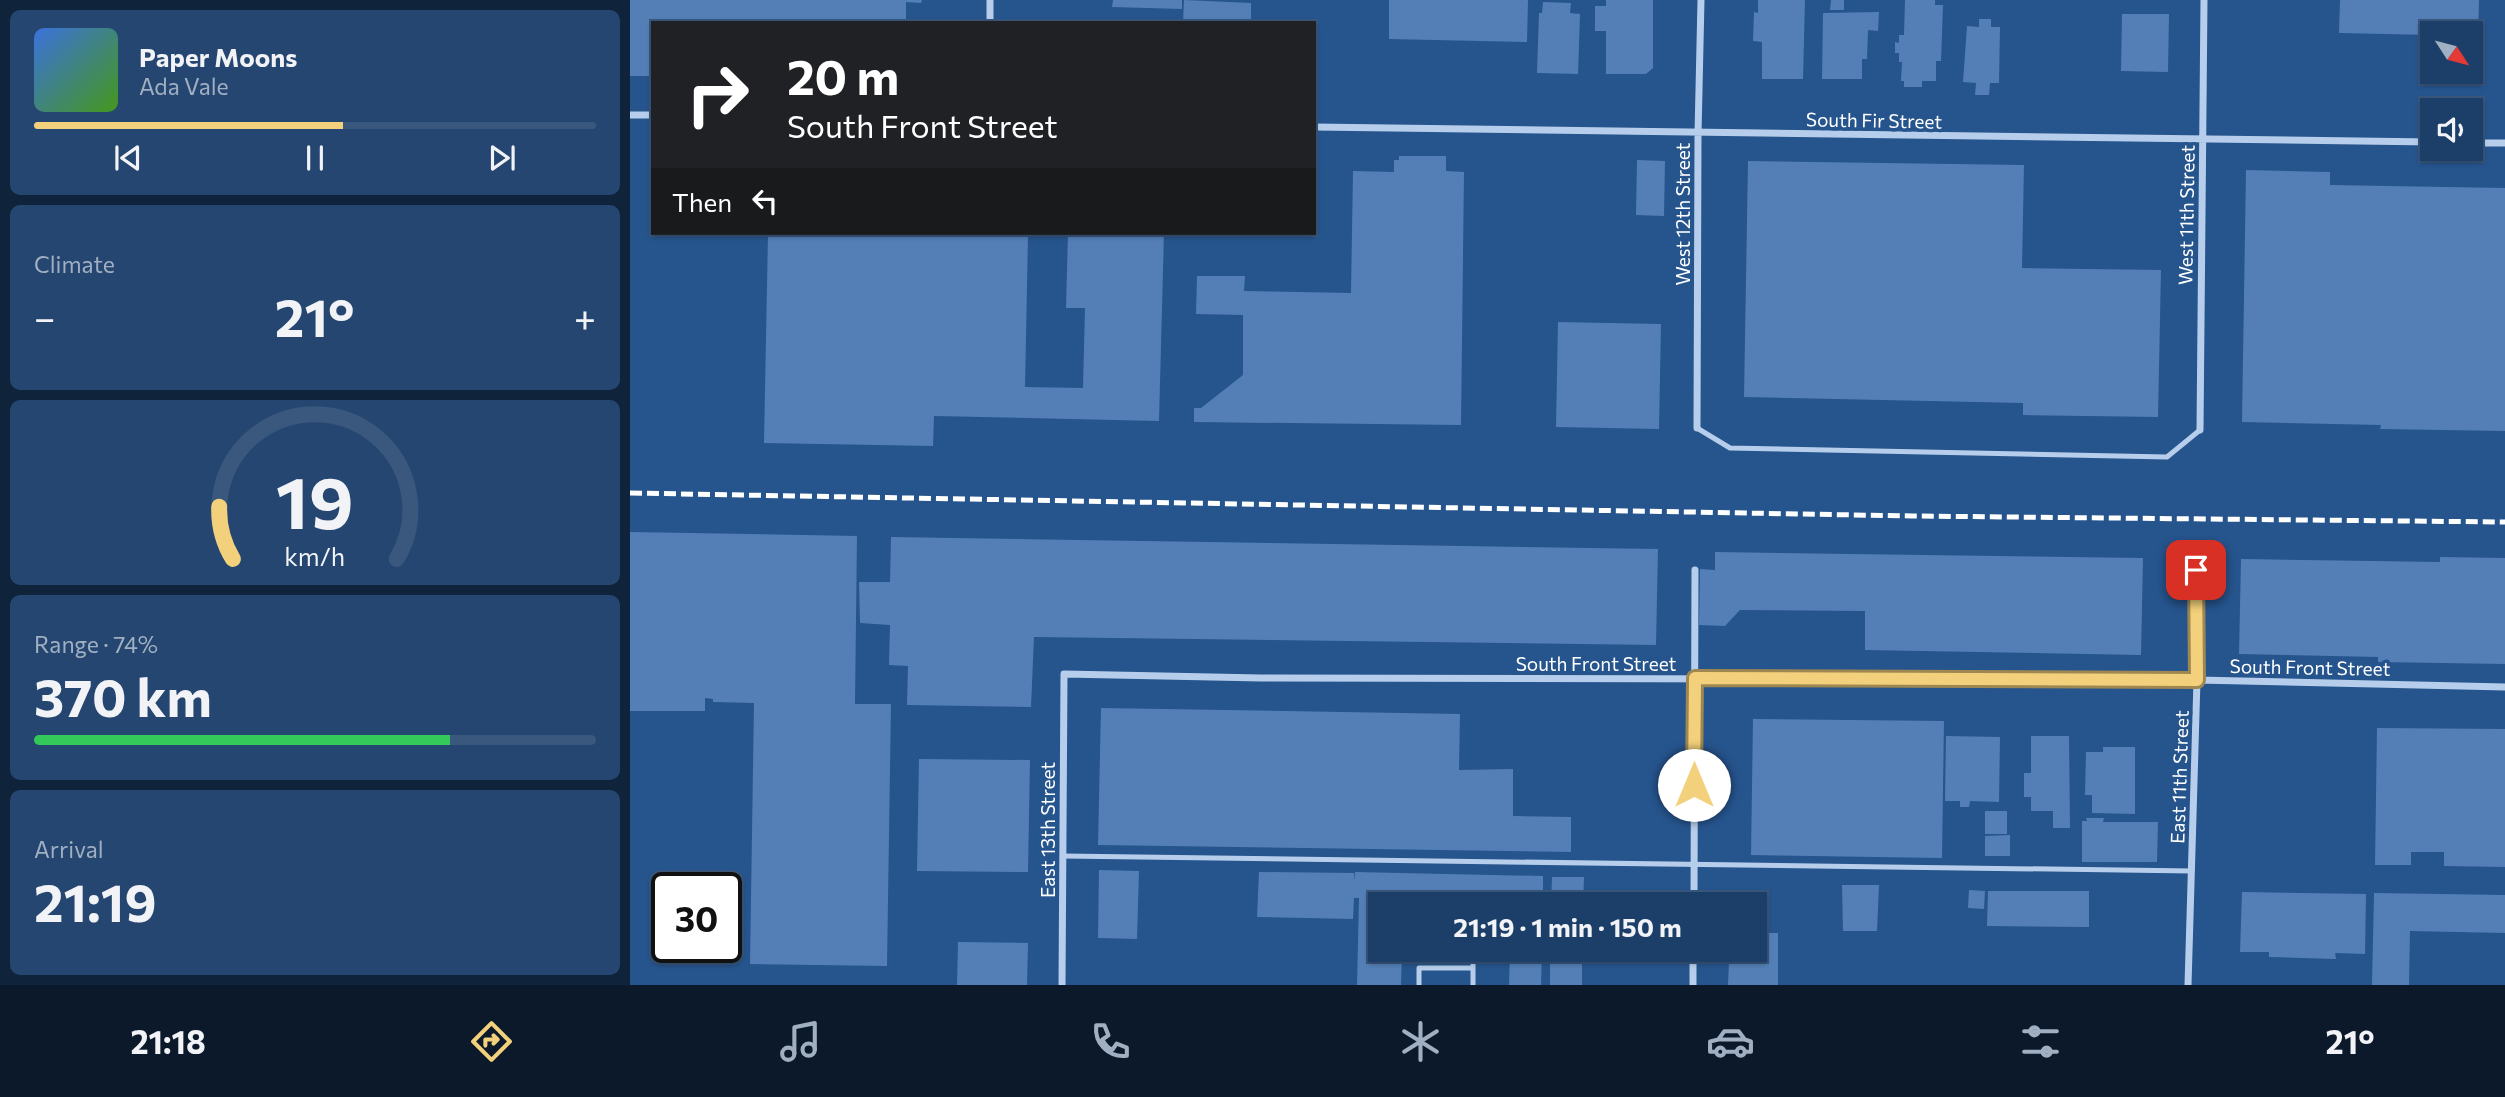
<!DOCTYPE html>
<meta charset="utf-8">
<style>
:root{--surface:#1c3f6a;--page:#254670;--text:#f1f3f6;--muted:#a0afc1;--line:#3a587e;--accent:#f3d07b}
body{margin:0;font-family:Commissioner,sans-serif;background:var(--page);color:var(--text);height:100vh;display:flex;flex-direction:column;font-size:26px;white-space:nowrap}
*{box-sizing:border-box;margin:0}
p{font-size:23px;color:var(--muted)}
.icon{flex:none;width:38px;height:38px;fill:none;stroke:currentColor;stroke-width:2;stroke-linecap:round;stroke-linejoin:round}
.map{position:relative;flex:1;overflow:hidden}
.side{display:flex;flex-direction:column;gap:10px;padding:10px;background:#0f233a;width:630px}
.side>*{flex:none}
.top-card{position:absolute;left:21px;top:21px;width:665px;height:214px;border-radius:0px;box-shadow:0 2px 5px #0004,0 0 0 2px var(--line);background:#202124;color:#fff;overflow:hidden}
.needle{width:46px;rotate:126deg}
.tools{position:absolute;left:1790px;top:21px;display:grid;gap:14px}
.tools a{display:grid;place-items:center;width:63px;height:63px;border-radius:0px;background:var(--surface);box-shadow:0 2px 5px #0004,0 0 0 2px var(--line);font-size:35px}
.speed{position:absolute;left:21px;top:872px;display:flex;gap:14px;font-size:35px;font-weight:700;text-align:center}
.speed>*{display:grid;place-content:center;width:91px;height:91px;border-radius:50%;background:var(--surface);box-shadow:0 2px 5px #0004,0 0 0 2px var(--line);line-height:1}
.speed .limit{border:4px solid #111;border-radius:10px;background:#fff;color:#111}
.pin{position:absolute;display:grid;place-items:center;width:60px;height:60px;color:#fff;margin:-30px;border-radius:14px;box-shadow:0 4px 10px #0006}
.me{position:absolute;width:77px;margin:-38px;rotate:0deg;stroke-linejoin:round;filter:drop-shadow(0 0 5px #0008)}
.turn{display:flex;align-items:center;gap:24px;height:147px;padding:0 21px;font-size:32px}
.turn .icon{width:91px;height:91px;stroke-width:2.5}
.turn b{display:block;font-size:49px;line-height:60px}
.then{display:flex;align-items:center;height:66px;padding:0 21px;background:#0003;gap:14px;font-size:26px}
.big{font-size:52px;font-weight:700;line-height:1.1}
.side .tile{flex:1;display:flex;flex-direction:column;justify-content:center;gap:10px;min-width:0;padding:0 24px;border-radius:10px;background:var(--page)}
.side .dial{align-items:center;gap:0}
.dial svg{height:182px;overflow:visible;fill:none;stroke:var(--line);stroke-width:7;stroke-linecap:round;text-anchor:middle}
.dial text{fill:var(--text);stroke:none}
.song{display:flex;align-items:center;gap:21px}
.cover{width:84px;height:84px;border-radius:10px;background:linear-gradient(135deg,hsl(220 70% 55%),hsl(100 70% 35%))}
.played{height:7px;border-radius:4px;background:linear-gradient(90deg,var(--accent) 55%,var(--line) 55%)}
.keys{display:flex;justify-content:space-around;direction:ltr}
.heat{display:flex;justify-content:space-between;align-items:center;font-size:38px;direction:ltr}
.charge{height:10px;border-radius:5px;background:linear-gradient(90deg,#34c759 74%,var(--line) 0)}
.trip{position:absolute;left:738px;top:892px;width:399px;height:70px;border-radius:0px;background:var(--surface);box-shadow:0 2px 5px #0004,0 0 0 2px var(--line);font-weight:700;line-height:70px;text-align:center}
.menu{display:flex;height:112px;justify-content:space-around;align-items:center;background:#0b192a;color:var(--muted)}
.menu .icon{width:49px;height:49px}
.menu .active{color:var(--accent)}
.menu b{font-size:32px;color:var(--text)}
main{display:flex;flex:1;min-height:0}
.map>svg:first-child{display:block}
</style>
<main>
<section class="side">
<div class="tile">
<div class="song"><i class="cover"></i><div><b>Paper Moons</b><p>Ada Vale</p></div></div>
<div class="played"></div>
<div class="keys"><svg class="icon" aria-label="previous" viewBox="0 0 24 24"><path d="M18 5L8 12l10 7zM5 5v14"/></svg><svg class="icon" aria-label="pause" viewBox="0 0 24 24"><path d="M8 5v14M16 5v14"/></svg><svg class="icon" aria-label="next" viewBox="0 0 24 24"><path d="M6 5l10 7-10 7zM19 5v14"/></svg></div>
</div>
<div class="tile"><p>Climate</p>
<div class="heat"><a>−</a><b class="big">21°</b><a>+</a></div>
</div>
<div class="tile dial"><svg viewBox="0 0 100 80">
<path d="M14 69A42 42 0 1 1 86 69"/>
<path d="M14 69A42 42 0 0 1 8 46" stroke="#f3d07b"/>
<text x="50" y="56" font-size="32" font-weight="700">19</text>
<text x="50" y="72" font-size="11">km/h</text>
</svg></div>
<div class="tile"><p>Range · 74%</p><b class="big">370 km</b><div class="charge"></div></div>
<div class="tile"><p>Arrival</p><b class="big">21:19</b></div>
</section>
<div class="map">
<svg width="1875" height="985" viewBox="0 0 1875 985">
<rect width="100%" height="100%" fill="#26548d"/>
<!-- building -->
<path fill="#537fb6" d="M0 0H292L291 3 276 2V23H23V76H0Z
M483 0H552V9L482 7Z
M554 0 621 3V23H553Z
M759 0H898L897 42 759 39Z
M976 0H1023V68L1016 74H976V31H965V6H976Z
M1128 0H1175L1173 79H1132V42L1123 41 1124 12 1128 13Z
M1201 0H1214V10H1200Z
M1275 0H1305V5H1313L1311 61H1306V81H1292V87H1274V81H1271L1272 62H1269V53H1265V42L1269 43V35H1274Z
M1710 0H1849L1848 36H1841V33L1802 35 1709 33Z
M913 2 941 3 940 13 950 14 948 74 907 73 909 13H912Z
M1249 12 1248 31 1238 30 1237 59H1232V79H1192L1193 13Z
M1492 14H1539L1538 72 1491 71Z
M1349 19H1361V27H1370L1369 83H1360L1359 95H1345L1346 83 1333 82 1337 26 1349 27Z
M769 156H816V171L834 172 831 425 564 422V408H571L613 375V315L566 314 567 276H615L614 291 721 293 723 171 764 172V160H769Z
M1007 160 1035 161 1034 216 1006 215Z
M1118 161 1394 165 1392 268 1531 270 1528 417 1393 415V403L1114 397Z
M1616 170 1700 172V185L1875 188V431L1750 429 1751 425 1612 422Z
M138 233H341V235L398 236 395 387 453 388 455 308H436L438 233H534L529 421 304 416 303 446 134 443Z
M928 322 1031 324 1029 429 926 427Z
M0 532 227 536 225 704H261L257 966 120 964 124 703 83 702V699L75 698V711H0Z
M261 537 1028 549 1026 645 404 637 401 707 277 705 278 666 259 665 260 625 230 623 229 582H260Z
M1085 552 1513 558 1511 655 1235 650V611L1110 610 1095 626 1069 625 1070 569 1085 570Z
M1810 557 1875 558V664L1748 662V657L1609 654 1611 559 1810 562Z
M471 708 830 714 829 770 883 769V816L941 817V852L468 845Z
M1123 719 1314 721 1312 858 1121 855Z
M1747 728 1875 729V867L1814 866V852H1781V865H1745Z
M1316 736 1370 737 1369 802 1340 801 1339 807H1330V801H1315Z
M1401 736H1439L1440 828H1423V811H1401V797H1394V773H1401Z
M1473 747H1505V814L1462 813V795H1455L1456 752H1473Z
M289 759 400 760 398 872 287 871Z
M1355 811H1377V834H1355Z
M1456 818H1474L1473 822H1528L1527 862H1452V821H1457Z
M1380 835V856H1355V836Z
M469 870 509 871 507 939 468 938Z
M629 872 724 873V882L725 872 913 876V905H881V900L828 899V905H781V899H769V905H751V950H768V953L772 954 771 985H727L729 898H724L723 919 627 917Z
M922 877H954L953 905H921Z
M1212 885H1249L1247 931H1213Z
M1339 890 1355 891 1354 909 1338 908Z
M1358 891H1459V927L1357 926Z
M1612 892 1736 894 1735 954 1705 953 1706 959 1639 957V952H1610Z
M1744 893 1875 895V933L1780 931 1779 985H1742Z
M1125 933H1148V985H1098L1099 961H1116V950H1125Z
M328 942 398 943 397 985H327Z
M880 950H912L911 985H879Z
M920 950H952V985H920Z"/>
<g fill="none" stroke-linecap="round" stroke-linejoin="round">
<!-- lane -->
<path stroke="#b6ceeb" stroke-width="5" d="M1067 428 1100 448 1537 457 1570 430
M433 856 1562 871
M843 950V985
M789 985V968H843"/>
<!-- street -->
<path stroke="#b6ceeb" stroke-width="7" d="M360 23V0
M0 115H23
M684 127 1802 142
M1841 143H1875
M1067 428 1068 134 1071 0
M1570 430 1574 0
M1064 905 1065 570
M432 985 434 674 631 678 1567 680 1875 687
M1063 985V950
M1558 985 1567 680 1566 570"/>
<!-- rail -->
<path stroke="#fff" stroke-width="5" stroke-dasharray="12 5" stroke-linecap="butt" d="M0 493 1282 516 1875 522"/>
</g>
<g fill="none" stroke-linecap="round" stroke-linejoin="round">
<!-- route casing -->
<g stroke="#9e8750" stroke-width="18">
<path id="route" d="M1064 785 1065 678 1567 680 1566 570"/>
</g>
<!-- route -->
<use href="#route" stroke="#f3d07b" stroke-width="12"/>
</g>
<g text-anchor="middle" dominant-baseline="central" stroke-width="7" stroke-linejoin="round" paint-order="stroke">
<!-- street labels -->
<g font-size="19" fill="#fff" stroke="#26548d">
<text transform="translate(1244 120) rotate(1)">South Fir Street</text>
<text transform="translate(1052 214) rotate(-90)">West 12th Street</text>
<text transform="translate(1556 215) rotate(-89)">West 11th Street</text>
<text x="966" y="663">South Front Street</text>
<text transform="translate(1680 667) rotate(1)">South Front Street</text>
<text transform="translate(1549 777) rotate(-88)">East 11th Street</text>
<text transform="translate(417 830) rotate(-90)">East 13th Street</text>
</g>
</g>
</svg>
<div class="tools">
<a><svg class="needle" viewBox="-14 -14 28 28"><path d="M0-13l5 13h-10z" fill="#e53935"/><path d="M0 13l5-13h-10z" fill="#a0afc1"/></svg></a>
<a><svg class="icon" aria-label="sound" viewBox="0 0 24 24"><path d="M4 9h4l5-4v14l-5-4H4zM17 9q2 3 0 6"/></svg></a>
</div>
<div class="speed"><div class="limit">30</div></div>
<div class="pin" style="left:1566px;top:570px;background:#d93025"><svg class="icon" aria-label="arrive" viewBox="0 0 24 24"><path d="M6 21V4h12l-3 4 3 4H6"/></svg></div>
<svg class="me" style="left:1064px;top:785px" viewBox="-20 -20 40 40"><circle r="19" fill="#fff"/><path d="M0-13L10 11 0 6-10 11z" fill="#f3d07b"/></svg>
<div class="trip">21:19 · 1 min · 150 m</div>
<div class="top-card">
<div class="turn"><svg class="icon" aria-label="right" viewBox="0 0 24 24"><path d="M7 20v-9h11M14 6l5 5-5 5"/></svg><div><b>20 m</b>South Front Street</div></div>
<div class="then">Then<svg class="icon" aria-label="left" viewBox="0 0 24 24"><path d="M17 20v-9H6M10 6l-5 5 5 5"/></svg></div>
</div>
</div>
</main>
<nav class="menu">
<b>21:18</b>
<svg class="icon active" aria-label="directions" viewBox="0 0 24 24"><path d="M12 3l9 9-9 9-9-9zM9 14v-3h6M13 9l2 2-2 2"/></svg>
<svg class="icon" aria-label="music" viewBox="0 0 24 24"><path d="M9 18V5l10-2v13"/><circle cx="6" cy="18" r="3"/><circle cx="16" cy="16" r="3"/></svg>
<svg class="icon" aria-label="phone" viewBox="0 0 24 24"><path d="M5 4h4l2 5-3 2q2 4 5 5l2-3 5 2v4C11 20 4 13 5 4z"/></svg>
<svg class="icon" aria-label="climate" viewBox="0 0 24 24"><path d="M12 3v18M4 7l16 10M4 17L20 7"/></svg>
<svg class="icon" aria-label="car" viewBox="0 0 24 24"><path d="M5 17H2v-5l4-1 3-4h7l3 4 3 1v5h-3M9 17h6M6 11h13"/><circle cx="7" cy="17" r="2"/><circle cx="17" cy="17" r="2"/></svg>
<svg class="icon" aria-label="filters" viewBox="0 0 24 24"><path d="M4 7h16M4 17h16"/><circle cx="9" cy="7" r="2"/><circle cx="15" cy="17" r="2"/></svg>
<b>21°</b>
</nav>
